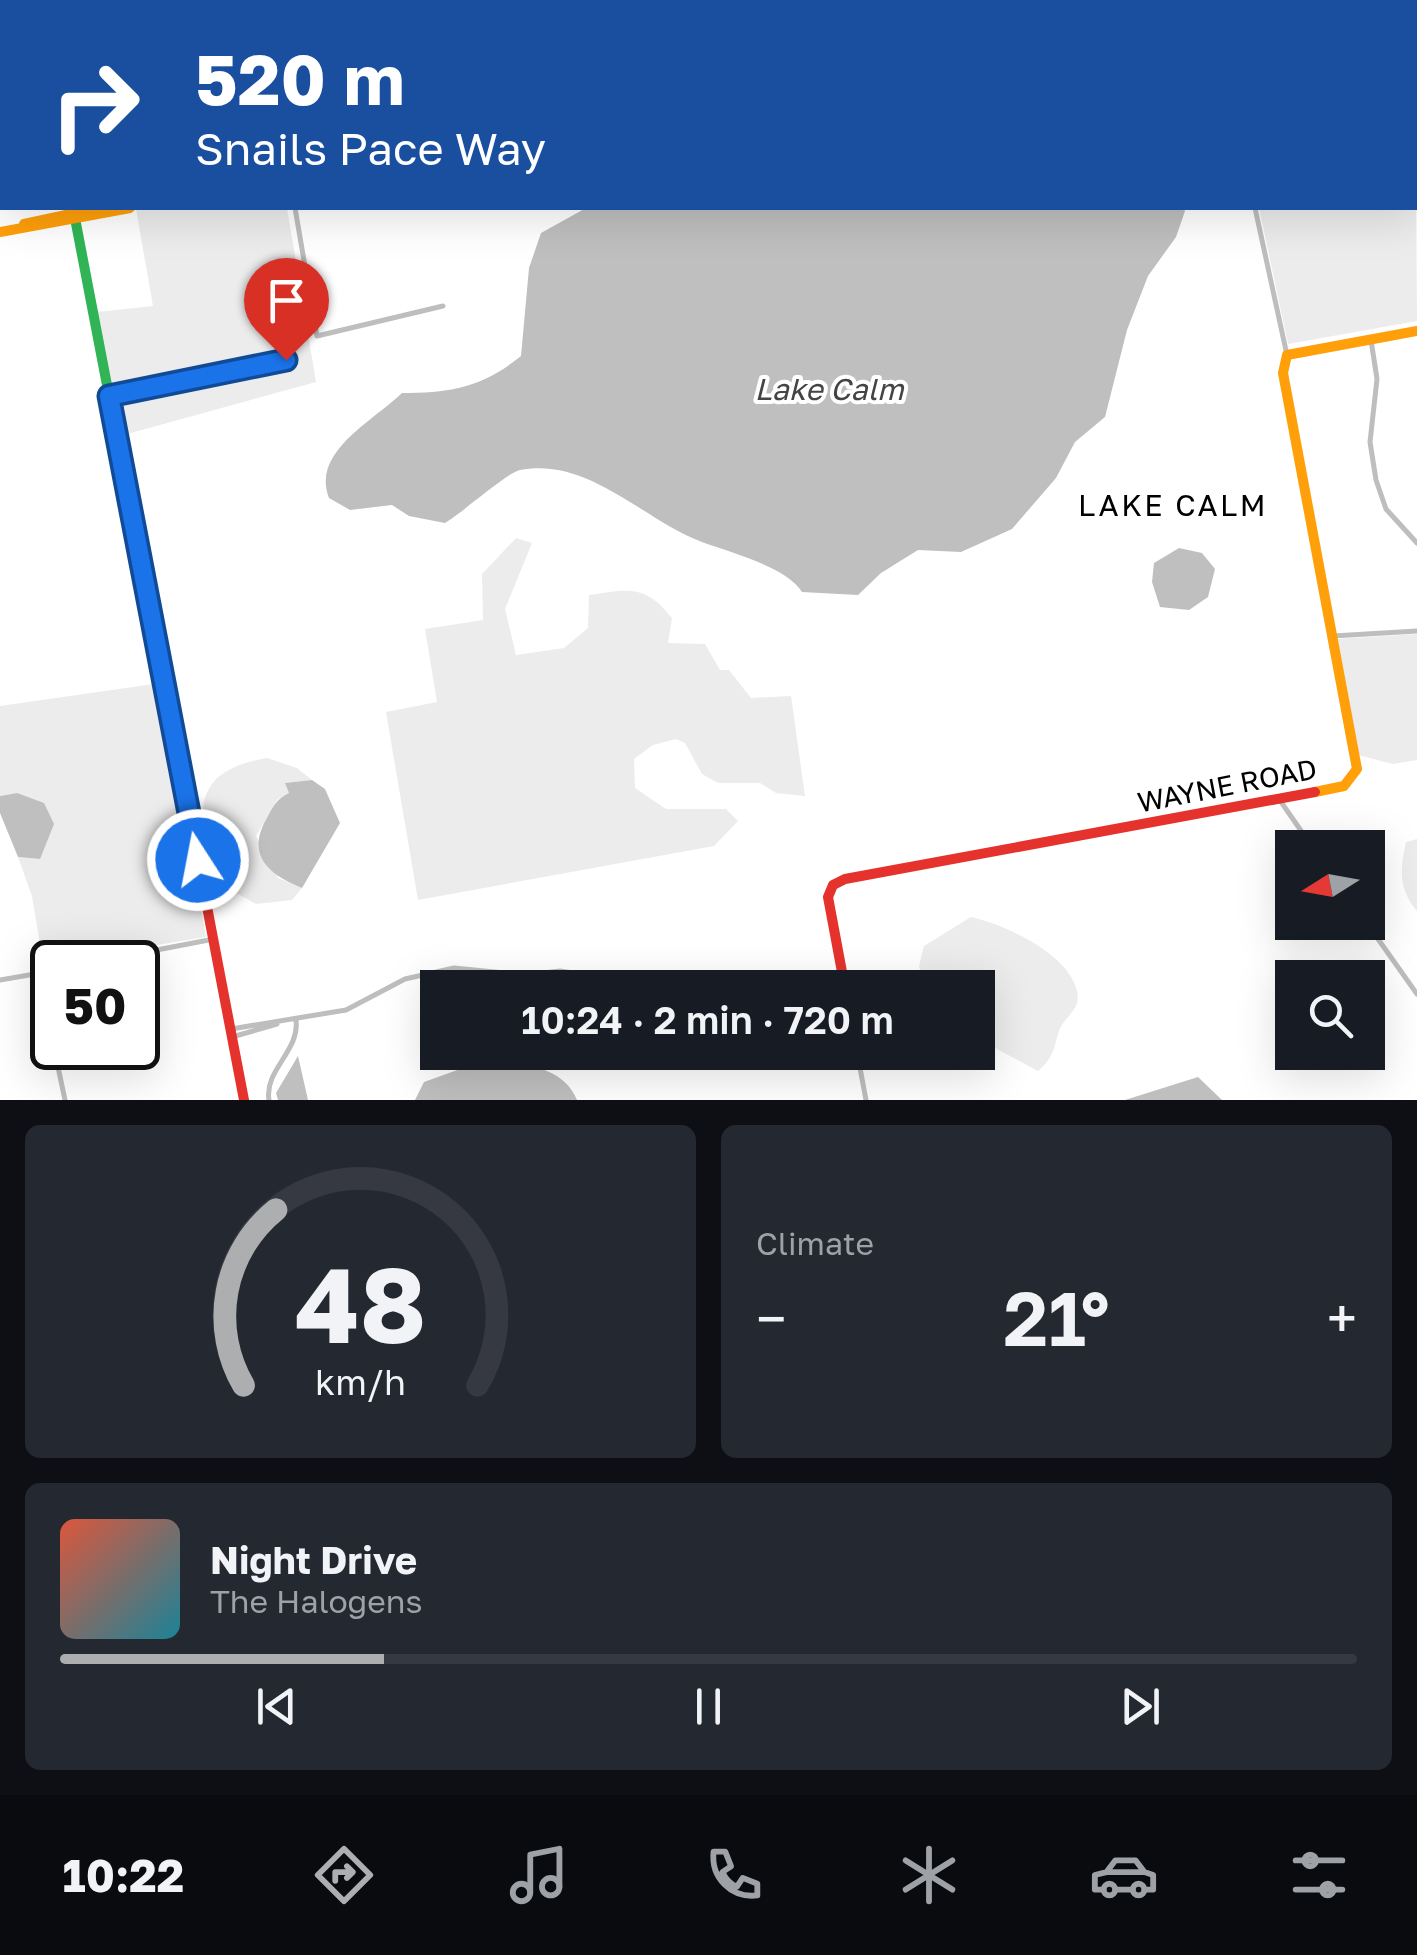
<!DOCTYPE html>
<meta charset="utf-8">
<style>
:root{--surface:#171b24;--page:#242831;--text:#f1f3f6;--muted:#9ea1a6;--line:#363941;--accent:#adaeaf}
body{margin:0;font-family:"Golos Text",sans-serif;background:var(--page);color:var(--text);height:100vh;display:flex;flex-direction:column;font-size:38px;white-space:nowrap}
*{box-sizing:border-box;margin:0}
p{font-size:32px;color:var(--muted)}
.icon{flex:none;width:55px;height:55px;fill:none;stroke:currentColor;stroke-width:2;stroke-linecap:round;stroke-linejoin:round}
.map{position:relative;height:1100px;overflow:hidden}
.sheet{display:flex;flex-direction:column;gap:25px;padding:25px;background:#0d0f14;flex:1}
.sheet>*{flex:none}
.guide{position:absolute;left:0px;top:0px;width:1418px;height:210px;box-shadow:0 10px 40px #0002;background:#1a4fa0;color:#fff;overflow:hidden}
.needle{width:65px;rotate:259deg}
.tools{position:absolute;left:1275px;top:830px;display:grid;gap:20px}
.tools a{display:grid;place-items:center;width:110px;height:110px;border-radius:0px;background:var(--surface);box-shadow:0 10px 40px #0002;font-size:50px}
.speed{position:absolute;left:30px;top:940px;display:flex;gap:20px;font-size:50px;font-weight:700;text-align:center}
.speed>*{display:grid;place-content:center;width:130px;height:130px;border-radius:50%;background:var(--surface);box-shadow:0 10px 40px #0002;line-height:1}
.speed .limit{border:5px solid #111;border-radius:15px;background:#fff;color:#111}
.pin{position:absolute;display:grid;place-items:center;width:85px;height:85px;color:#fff;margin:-102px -42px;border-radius:50% 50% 50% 0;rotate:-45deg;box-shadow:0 0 10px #0007}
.pin .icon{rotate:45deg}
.me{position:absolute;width:110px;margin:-55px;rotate:349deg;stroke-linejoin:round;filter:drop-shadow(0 0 8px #0008)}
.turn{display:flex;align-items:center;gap:35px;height:210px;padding:0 30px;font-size:45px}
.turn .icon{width:130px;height:130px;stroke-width:2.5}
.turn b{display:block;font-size:70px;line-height:85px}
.big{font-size:75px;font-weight:600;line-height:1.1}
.sheet .widget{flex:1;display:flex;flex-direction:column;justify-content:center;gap:15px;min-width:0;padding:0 35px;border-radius:15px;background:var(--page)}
.sheet .dial{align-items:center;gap:0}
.dial svg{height:260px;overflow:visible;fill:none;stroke:var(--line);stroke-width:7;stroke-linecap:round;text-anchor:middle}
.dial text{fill:var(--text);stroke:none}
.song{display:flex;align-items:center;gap:30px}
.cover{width:120px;height:120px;border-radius:15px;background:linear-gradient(135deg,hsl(10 70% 55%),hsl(190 70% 35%))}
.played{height:10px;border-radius:5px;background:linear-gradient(90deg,var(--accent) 25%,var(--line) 25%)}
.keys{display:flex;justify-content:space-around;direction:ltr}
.heat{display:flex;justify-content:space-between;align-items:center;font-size:55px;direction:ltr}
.sheet .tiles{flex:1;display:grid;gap:25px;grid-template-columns:1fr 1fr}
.widget:last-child{grid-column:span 2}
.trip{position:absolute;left:420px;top:970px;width:575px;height:100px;border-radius:0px;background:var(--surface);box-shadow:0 10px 40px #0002;font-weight:600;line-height:100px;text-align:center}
.menu{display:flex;height:160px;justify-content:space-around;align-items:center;background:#090b0e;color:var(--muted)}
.menu .icon{width:70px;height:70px}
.menu .selected{color:var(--accent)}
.menu b{font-size:45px;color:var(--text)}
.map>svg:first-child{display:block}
</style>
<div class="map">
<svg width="1417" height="1100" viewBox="0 0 1417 1100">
<rect width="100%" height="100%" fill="#fff"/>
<!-- green -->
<path fill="#ececec" d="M1415 23 1417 321 1288 344 1259 208H1415Z
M287 208 316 382 120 436 113 398 290 362 289 357 112 392 97 312 153 306 136 209Z
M516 538 532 543 505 609 516 655 564 648 588 628 589 595C629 589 645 584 672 618L668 643 705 644 720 670H729L751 698 791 696 805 796 776 793 760 783H718L702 774 685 743 676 739 653 745 634 759 635 788 666 809H726L738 821 714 846 418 900 386 712 437 702 425 629 483 620 482 574Z
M1417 634V760L1393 764 1358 755 1337 639Z
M161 683 206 937 52 962 44 968 32 896 18 857 40 859 17 793 0 796V706Z
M267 758 297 768 312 780 286 783 289 793 278 799 256 836 278 878 302 888 292 900 256 904C246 898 230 891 223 882 217 874 215 860 212 852 191 796 208 768 267 758Z
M1417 839V911C1398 889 1400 869 1406 842Z
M971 917C1004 924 1069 954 1077 991 1082 1010 1064 1016 1059 1031 1053 1050 1054 1057 1038 1071L978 1039V988L924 987 919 966 924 946Z"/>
<!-- water -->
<path fill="#bfbfbf" d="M777 0H1151L777 2Z
M586 208H1183L1185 211 1176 237 1148 276 1127 330 1105 417 1075 442 1056 478 1012 529 961 552 918 550 881 573 858 595 802 592C787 567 729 552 702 542 643 520 589 457 520 470 508 472 462 513 445 523L409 516 392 505 350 510 329 498C311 452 372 422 402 393 450 393 483 387 521 356L529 268 541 233Z
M1179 548 1202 553 1215 569 1208 597 1189 610 1160 607 1152 582 1154 563Z
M312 780 325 789 340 823 302 888C267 874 245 854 268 816 274 805 277 799 289 793L285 783Z
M17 793 44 803 54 824 40 859 18 857 0 813V796Z
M298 1056 308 1100H278L276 1093Z
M488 1059C520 1064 563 1065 577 1100H415L424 1082Z
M1198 1077 1222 1100H1125Z"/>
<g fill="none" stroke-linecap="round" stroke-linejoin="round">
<!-- street -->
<path stroke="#bebebe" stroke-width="5" d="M254 0V2
M684 2 686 0
M295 208 317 336 443 306
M1255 208 1287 355
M1371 340 1377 379 1370 442 1376 480 1386 509 1417 543
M109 396 286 360
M1333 636 1417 631
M1279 799 1313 848
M1366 922 1417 994
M94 962 214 939
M39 973 52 1040
M0 980 52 971
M231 1029 346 1010 405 979 454 968 526 975 560 971 599 977 615 988
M232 1037 277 1024
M54 1048 65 1100
M857 1052 866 1100
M269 1100C264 1070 300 1051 296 1020"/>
<!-- fast -->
<path stroke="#30b455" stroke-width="10" d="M499 2 503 0
M74 213 177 750"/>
<!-- slow -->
<path stroke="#ff9f0a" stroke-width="10" d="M24 224 99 208
M0 232 130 208
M1315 792 1344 786 1357 769 1283 373 1287 355 1417 331"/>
<!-- jam -->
<path stroke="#e5322d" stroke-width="10" d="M177 750 244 1100
M845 988 828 897 833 885 845 879 1315 792"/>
</g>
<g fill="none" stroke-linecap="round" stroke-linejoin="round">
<!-- route casing -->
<g stroke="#114b97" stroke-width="25">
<path id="route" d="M198 860 109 396 286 360"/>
</g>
<!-- route -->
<use href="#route" stroke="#1a73e8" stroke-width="18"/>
</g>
<g text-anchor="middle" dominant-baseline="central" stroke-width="8" stroke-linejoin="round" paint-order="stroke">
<!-- street labels -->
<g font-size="28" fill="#000" stroke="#fff">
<text transform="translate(1227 785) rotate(-11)">WAYNE ROAD</text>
</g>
<!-- water labels -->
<g font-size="30" font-style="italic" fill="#444" stroke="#fff">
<text x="829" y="389">Lake Calm</text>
</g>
<!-- neighbourhood labels -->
<g font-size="30" letter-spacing="2.5" fill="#000" stroke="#fff">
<text x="1173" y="505">LAKE CALM</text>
</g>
</g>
</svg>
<div class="tools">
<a><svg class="needle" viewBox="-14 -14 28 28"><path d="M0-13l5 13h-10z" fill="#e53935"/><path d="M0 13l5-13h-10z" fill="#9ea1a6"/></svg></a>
<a><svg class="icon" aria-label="search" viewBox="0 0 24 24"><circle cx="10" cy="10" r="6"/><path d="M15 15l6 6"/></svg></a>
</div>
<div class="speed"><div class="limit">50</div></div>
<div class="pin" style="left:286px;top:360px;background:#d93025"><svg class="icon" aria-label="arrive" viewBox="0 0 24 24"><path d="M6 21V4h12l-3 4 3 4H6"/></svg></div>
<svg class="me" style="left:198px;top:860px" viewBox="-20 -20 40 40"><circle r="17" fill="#1a73e8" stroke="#fff" stroke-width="3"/><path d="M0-11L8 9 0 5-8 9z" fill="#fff"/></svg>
<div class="trip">10:24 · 2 min · 720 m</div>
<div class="guide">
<div class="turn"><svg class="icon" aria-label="right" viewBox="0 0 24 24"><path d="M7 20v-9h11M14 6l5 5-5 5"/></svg><div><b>520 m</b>Snails Pace Way</div></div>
</div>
</div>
<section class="sheet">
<div class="tiles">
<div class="widget dial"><svg viewBox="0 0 100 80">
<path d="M14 69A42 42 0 1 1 86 69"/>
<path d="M14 69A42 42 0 0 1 24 15" stroke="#adaeaf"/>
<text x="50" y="56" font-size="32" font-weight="700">48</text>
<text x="50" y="72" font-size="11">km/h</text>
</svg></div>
<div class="widget"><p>Climate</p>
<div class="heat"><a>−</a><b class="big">21°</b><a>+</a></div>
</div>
<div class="widget">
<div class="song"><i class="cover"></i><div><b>Night Drive</b><p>The Halogens</p></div></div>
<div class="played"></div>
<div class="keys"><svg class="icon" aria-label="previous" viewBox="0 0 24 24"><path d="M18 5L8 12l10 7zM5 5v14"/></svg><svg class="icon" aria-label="pause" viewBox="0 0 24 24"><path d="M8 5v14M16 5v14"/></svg><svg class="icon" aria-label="next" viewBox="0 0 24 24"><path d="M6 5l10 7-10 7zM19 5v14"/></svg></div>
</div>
</div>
</section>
<nav class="menu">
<b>10:22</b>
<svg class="icon selected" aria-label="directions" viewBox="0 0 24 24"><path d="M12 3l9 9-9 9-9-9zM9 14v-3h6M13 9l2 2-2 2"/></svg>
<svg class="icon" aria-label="music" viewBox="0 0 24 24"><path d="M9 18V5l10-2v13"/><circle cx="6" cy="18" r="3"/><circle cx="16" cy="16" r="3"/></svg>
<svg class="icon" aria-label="phone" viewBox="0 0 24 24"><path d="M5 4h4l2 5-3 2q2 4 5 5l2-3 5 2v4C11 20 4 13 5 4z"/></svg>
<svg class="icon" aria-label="climate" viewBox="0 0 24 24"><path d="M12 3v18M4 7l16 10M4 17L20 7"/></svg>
<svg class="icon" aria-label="car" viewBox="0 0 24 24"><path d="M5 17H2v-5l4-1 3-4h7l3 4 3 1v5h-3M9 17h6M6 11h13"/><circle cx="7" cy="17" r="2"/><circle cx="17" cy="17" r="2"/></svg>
<svg class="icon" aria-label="filters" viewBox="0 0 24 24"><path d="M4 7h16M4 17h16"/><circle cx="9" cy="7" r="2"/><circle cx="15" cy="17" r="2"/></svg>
</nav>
